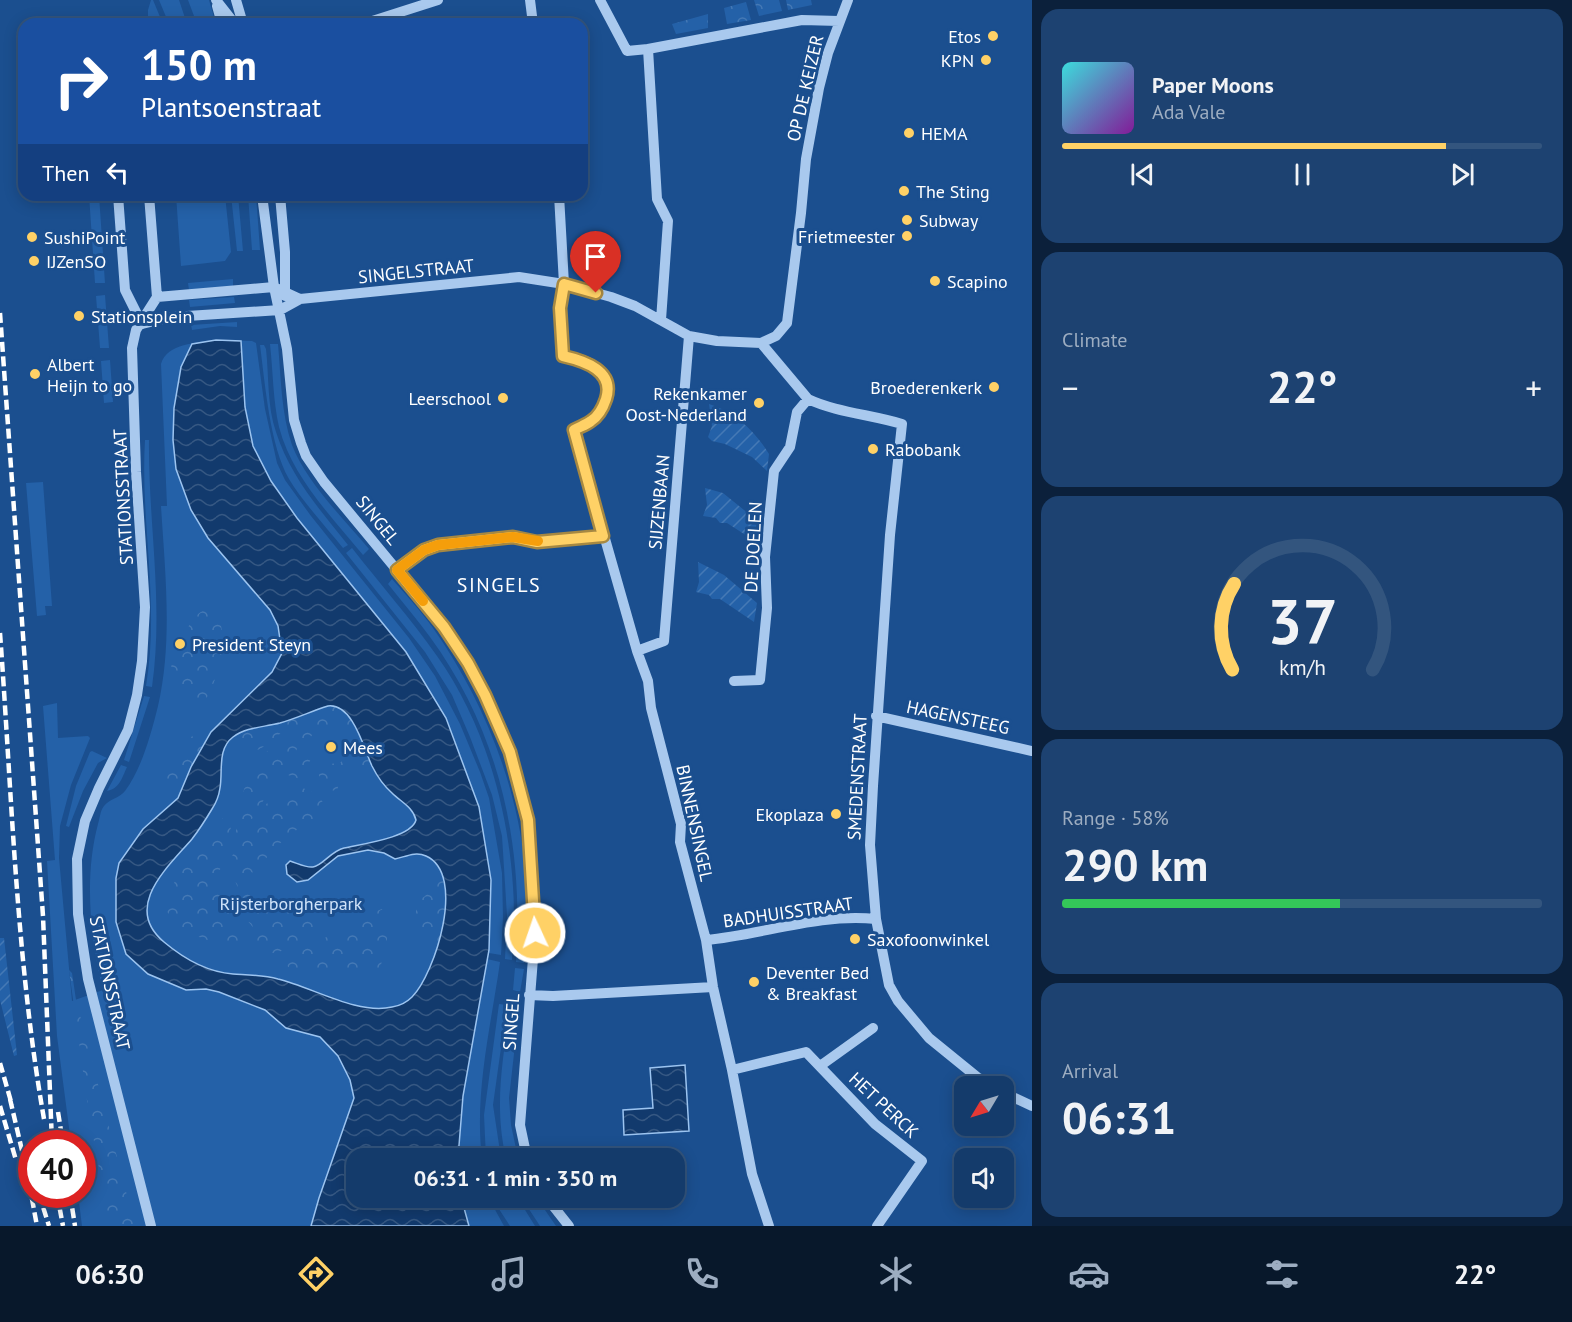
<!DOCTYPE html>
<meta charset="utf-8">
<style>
:root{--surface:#143b6b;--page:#1d4271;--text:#f1f3f6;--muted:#9dadc1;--line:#33557e;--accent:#ffd166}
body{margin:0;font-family:"PT Sans",sans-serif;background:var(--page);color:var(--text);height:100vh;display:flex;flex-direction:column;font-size:22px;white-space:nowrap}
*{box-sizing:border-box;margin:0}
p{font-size:20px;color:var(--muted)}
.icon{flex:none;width:33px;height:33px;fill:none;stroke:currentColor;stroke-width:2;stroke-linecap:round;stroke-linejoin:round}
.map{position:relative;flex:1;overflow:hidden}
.panel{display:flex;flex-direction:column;gap:9px;padding:9px;background:#0b203b;width:540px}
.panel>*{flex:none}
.hud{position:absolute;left:18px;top:18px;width:570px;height:183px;border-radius:18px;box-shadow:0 3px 15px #0003,0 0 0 2px var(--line);background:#1a4fa0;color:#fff;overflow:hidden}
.needle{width:39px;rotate:232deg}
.fabs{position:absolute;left:954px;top:1076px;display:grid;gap:12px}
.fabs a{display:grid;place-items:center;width:60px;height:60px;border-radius:12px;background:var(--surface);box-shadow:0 3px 15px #0003,0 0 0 2px var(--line);font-size:30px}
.speed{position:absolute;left:18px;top:1130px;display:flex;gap:12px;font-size:30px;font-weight:700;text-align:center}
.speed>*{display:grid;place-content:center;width:78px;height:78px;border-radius:50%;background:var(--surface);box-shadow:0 3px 15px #0003,0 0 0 2px var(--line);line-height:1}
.speed .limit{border:9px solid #d22;background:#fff;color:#111}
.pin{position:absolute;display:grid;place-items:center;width:51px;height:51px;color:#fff;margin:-62px -26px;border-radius:50% 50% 50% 0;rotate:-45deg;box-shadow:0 0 6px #0007}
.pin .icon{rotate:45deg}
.me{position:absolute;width:66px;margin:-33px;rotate:357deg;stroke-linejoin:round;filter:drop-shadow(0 0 4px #0008)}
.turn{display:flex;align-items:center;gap:21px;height:126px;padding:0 24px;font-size:27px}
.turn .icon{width:78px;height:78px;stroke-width:2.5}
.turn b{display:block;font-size:42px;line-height:51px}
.then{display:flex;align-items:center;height:57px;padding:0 24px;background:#0003;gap:12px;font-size:22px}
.big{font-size:45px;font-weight:800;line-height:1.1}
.panel .tile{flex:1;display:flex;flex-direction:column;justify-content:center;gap:9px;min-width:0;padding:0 21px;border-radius:18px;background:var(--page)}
.panel .dial{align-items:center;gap:0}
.dial svg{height:156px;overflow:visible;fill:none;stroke:var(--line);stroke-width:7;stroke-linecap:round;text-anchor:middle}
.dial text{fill:var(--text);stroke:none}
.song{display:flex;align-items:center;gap:18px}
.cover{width:72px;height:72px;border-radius:9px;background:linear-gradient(135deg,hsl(180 70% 55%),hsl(290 70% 35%))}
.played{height:6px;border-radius:3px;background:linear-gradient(90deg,var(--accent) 80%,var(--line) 80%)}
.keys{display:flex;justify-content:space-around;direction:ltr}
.heat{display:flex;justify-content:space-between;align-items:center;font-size:33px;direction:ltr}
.charge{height:9px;border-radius:4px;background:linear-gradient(90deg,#34c759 58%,var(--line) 0)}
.trip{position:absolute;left:346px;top:1148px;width:339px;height:60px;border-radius:18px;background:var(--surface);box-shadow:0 3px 15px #0003,0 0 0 2px var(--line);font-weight:800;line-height:60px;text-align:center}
.menu{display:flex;height:96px;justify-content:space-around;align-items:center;background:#08182b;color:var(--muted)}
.menu .icon{width:42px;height:42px}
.menu .active{color:var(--accent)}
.menu b{font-size:27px;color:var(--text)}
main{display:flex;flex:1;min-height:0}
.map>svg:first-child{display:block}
</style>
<main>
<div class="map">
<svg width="1032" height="1226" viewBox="0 0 1032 1226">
<defs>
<pattern id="forest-crowns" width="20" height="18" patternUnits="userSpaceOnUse" patternTransform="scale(1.5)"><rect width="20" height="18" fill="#2461a8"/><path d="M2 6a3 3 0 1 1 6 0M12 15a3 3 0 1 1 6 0" fill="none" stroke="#4579b5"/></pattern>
<pattern id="garden-furrows" width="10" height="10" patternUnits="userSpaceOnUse" patternTransform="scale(1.5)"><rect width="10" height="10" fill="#2461a8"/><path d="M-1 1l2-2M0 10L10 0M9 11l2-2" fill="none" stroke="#4579b5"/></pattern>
<pattern id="water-waves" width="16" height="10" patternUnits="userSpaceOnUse" patternTransform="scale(1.5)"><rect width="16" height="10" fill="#123a6d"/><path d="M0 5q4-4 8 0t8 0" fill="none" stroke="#365883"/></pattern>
</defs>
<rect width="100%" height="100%" fill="#1b4f8f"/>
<!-- green -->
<path fill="#2461a8" d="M151 0H153L163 24H148V10Z
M159 0H179L187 24H169Z
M188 0H209L216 24H197Z
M89 195H99L105 283H95Z
M176 195H225L231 252 225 261 181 266Z
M231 195H238L243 251H237Z
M248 195H256L260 250H252Z
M233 279V286L189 290 188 283Z
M105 295 109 348H100L96 296Z
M234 297 235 303 190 307 189 300Z
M237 322V327L220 326 192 330 191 325Z
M216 340 252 341 256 343 265 409 277 463 285 480 311 516 409 638 435 676 460 724 480 772 489 798 502 873 503 917 501 955 489 953 487 959 500 962C491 1026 474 1093 482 1158H357V1197H490L493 1206 504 1226H82L78 1194H82V1143H71L57 1036 47 861 55 860 43 706 57 703 58 738 88 736 90 738 71 785 60 826 59 858 72 1001 103 990C90 938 84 876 98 824 100 818 100 811 104 806 109 799 120 798 125 791 142 768 151 734 158 706 173 641 165 572 161 506H167L161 364C167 343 197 343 216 340Z
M270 344H278C281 377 281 413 292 445 306 482 344 519 369 549L363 555C331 516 292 477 279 427 273 401 273 371 270 344Z
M260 345H264L266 349C269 376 267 407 276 432 290 476 320 510 348 545L343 548C327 528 302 501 289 479 270 446 265 384 260 345Z
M110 360 113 402 104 403 101 361Z
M145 440H149C148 523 164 603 152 687L146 686C160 603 140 522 145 440Z
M43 482 52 606H45L46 615 37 616 26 483Z
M352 548C380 584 411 619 437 656 484 722 508 807 513 887 515 912 513 936 512 960L505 959 507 916 502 836 492 795 470 737 452 695 425 652 346 553Z
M392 579C406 595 421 611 433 628 487 705 522 796 527 890 528 915 525 939 524 963L516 962C524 845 500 733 430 637 417 619 402 602 388 584Z
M144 696 150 697 129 762 124 760Z
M92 751 107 758 98 763 83 791 69 827 66 826 76 786 90 752Z
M121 765 127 767C122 778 119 789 107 791Z
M515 968 524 969 520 992 513 990Z
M511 1000 520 1001 509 1098 511 1125 518 1158H506C493 1103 504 1055 511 1000Z
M499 1004 507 1005 493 1105 501 1158H486L484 1115Z
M495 1197H517L535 1226H510L497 1206Z
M521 1197H536L556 1226H540Z"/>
<!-- forest -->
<path fill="url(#forest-crowns)" d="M754 0H779L782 11 759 16Z
M786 0H811L812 5 788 10Z
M746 2 751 20 727 24 724 8Z
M708 14V28L676 34 672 24Z
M217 606C228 643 221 675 201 708 175 689 172 683 170 651L181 648C188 625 192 611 217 606Z
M333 706C359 714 364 756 378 776L373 781C365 772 358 767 347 775L340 772V763C351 751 350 739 337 730 321 726 304 722 287 730 260 743 263 763 230 740L245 731 279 723Z
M198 729 209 736 185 780 151 786Z
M314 729 317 731 297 749 282 772 255 756 265 753 289 735Z
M311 750 317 752 303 770 309 782 285 774C292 763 297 753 311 750Z
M328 763 337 764 338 791 329 790 319 782V774Z
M260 767 278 777 252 819 237 835 235 834 241 813 244 789Z
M303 788 318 795 324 804C323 813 313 820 306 824 282 838 271 852 254 873L251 872 243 878 249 894 260 892 282 903 322 916 326 920 325 926C312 940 266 964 251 949L256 931 237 908 240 893 230 868V860L241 839 273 795 279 805 283 808 298 790Z
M231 808 234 811C231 823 230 836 227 848 223 862 215 877 219 893 223 912 246 923 247 939 245 944 243 948 238 949 231 951 222 946 216 943 199 937 164 926 166 902 167 884 218 825 231 808Z
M442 878C450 898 446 922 438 942 424 939 413 935 412 919L416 912 417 899 424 897Z
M382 909 387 929V940L380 969 367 973 349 970 333 973 314 972 288 967 287 964 289 957C322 943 348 920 382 909Z
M69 970 72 973 76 1000 135 1226H110L89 1115Z"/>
<!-- garden -->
<path fill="url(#garden-furrows)" d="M709 404C735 412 755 431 769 454L767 471 752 457 725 444 712 441 708 437 712 426Z
M705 488 723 493 765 527 761 545 727 523H720L716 518 703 516 707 505Z
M698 562 724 575 757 603 754 622 720 599H712L709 595 696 592 699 582Z
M0 938H4L17 1055 14 1056 0 1000Z"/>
<!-- water -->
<path fill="url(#water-waves)" stroke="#9cc4f0" stroke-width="1.5" fill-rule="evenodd" d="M216 340 241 341 245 407 253 446 271 481 297 518 406 652 446 718 479 807 491 880 489 950 463 1096 458 1158H357V1197H461L469 1226H311L319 1198 354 1098 350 1080 338 1056 320 1037 286 1028 265 1010 219 992 206 989 186 990 148 974 126 954 116 922V878L119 863 143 829 178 798 191 767 211 732 272 672 282 653 278 626 270 610 208 538 191 510 176 469 173 440 174 408 181 367 192 344ZM328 706C353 703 364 749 372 766 377 776 384 786 392 793 401 802 413 807 416 820 411 838 361 844 344 848 331 851 322 866 313 867 306 868 297 863 290 861L286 865 287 874 297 882 308 880 338 856 368 850 384 853 395 859C405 857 415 851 426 856 467 874 435 974 412 997 407 1002 399 1006 392 1007 357 1015 312 987 278 979 263 975 249 975 233 974 208 972 183 958 164 942 122 907 168 867 192 839 199 830 206 819 212 809 216 803 219 795 220 788 223 771 217 749 233 737 246 727 265 727 280 723 297 718 312 711 328 706Z
M685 1065 689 1131 624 1135 623 1110 653 1108 650 1068Z"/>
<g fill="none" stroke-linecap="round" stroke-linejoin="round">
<!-- minor -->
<path stroke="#a9c9ee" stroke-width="10" d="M216 0 235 24
M236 0 243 24
M530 0 533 24
M600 0 627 51 648 49
M217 6 222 24
M363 24 438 0
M118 195 125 290 142 324
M149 195 157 297
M262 195 274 287 287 349 294 420 301 443 306 456 324 482 444 627 468 663 485 695 510 752 528 820 535 933 520 1125 527 1158
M280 195 285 252V296
M559 195 564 284 560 308 563 356C570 358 577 358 583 360 607 368 615 394 599 414 592 422 583 426 574 430L637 651 648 681 651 708 681 824 680 842 706 940 713 987 732 1070 752 1174 769 1226
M157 297 274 287 300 299 519 277 564 284 611 297 635 306 689 336 717 341 761 343 808 399C835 412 873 415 902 424L890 535 873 786 870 845 876 919 889 985 898 1001 929 1038 977 1077 992 1086
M661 320 668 221 657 199 648 49 802 20 839 21
M142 324 172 317 280 310 300 299
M761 343 776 336 787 323 801 213 806 159 819 88 828 53 848 0
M397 570 424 550 438 545 513 537 537 542 603 536
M637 651 664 641 689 336
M734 681 760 680 767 608 765 557 774 471 790 447 797 412 808 399
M876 716 1032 751
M706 940C762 935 818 913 876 919
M529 995 553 996 713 987
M820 1066 873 1028
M732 1070 806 1052 875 1124 922 1161 877 1226
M1004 1093 1032 1106
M546 1197 569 1226
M151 1226 88 979 78 914 77 859 85 821 99 788 128 730 137 695 142 661 145 607 136 472 132 348 136 330 157 297"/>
<!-- rail -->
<path stroke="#fff" stroke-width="4.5" stroke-dasharray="10 4.5" stroke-linecap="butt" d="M0 313 43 916 52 1143
M0 633C12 795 16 959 44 1119
M0 1063 12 1105
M10 1099 27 1172 37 1226
M0 1106 16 1160
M58 1112 63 1143
M39 1194 49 1226
M57 1194 63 1226
M70 1194 75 1226"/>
</g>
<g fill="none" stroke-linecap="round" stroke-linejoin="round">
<!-- route casing -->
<g stroke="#a68842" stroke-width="15">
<path id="route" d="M535 933 528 820 510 752 485 695 468 663 444 627 397 570 424 550 438 545 513 537 537 542 603 536 574 430C579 427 586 425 591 421 599 416 603 408 606 399 615 371 585 361 563 356L560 308 564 284 596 293"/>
</g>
<!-- route -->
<use href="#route" stroke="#ffd166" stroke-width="10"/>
<!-- slow -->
<path stroke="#f59e0b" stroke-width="10" d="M423 601 397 570 424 550 438 545 513 537 538 541"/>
</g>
<!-- markers -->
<g fill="#ffd166" stroke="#1b4f8f" stroke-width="2">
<circle cx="993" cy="36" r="6"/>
<circle cx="986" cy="60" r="6"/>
<circle cx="909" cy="133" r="6"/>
<circle cx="904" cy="191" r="6"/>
<circle cx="907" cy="220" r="6"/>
<circle cx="907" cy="236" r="6"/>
<circle cx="32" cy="237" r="6"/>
<circle cx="34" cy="261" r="6"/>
<circle cx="935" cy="281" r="6"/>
<circle cx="79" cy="316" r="6"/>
<circle cx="35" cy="374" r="6"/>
<circle cx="994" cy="387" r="6"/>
<circle cx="503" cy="398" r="6"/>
<circle cx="759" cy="403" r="6"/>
<circle cx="873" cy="449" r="6"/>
<circle cx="180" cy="644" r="6"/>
<circle cx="331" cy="747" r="6"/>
<circle cx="836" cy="814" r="6"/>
<circle cx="855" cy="939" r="6"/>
<circle cx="754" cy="982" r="6"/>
</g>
<g text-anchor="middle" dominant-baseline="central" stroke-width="6" stroke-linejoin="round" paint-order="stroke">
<!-- poi labels -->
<g font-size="18" fill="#fff" stroke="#1b4f8f" text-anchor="start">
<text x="981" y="36" text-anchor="end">Etos</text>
<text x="974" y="60" text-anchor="end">KPN</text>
<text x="921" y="133">HEMA</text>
<text x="916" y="191">The Sting</text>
<text x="919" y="220">Subway</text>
<text x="895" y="236" text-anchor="end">Frietmeester</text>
<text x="44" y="237">SushiPoint</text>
<text x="46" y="261">IJZenSO</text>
<text x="947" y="281">Scapino</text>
<text x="91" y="316">Stationsplein</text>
<text x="47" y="364">Albert<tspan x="47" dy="21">Heijn to go</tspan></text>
<text x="982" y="387" text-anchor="end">Broederenkerk</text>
<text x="747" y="393" text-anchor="end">Rekenkamer<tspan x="747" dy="21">Oost-Nederland</tspan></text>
<text x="491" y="398" text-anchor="end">Leerschool</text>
<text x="885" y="449">Rabobank</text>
<text x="192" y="644">President Steyn</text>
<text x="343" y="747">Mees</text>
<text x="824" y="814" text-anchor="end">Ekoplaza</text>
<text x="867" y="939">Saxofoonwinkel</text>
<text x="766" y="972">Deventer Bed<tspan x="766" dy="21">&amp; Breakfast</tspan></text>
</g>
<!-- street labels -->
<g font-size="18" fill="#fff" stroke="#1b4f8f">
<text transform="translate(805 88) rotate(-77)">OP DE KEIZER</text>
<text transform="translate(416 271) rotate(-6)">SINGELSTRAAT</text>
<text transform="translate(123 497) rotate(-93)">STATIONSSTRAAT</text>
<text transform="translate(659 502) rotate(-85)">SIJZENBAAN</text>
<text transform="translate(378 520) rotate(51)">SINGEL</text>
<text transform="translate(753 547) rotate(-87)">DE DOELEN</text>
<text transform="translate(958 717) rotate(12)">HAGENSTEEG</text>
<text transform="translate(857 777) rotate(-87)">SMEDENSTRAAT</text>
<text transform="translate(695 823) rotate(78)">BINNENSINGEL</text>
<text transform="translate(788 912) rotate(-8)">BADHUISSTRAAT</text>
<text transform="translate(110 983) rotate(78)">STATIONSSTRAAT</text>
<text transform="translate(511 1022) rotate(-86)">SINGEL</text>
<text transform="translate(884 1105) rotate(43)">HET PERCK</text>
</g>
<!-- park labels -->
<g font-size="18" fill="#cfe3fa" stroke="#1b4f8f">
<text x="291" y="903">Rijsterborgherpark</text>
</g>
<!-- neighbourhood labels -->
<g font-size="20" letter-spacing="1.5" fill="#fff" stroke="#1b4f8f">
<text x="499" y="585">SINGELS</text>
</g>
</g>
</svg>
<div class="fabs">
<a><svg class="needle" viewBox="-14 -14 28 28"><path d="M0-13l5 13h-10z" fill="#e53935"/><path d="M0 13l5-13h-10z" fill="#9dadc1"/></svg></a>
<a><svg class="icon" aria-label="sound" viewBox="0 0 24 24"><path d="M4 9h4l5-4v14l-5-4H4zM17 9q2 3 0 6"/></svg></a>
</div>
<div class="speed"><div class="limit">40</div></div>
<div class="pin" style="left:596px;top:293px;background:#d93025"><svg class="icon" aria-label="arrive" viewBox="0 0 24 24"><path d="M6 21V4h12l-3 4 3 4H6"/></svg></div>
<svg class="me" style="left:535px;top:933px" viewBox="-20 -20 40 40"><circle r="17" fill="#ffd166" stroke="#fff" stroke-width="3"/><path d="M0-11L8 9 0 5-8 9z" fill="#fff"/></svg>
<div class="trip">06:31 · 1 min · 350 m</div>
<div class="hud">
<div class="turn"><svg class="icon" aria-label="right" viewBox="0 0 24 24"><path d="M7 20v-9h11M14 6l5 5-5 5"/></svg><div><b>150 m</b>Plantsoenstraat</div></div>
<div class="then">Then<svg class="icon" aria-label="left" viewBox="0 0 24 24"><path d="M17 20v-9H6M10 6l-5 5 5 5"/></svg></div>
</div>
</div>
<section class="panel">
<div class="tile">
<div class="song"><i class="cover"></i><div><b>Paper Moons</b><p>Ada Vale</p></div></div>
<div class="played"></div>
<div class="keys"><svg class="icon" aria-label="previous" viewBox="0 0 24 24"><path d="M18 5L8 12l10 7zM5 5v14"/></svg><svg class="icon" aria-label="pause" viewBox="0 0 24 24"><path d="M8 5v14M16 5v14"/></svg><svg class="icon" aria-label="next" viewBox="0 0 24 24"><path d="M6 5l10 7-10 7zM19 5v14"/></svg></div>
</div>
<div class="tile"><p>Climate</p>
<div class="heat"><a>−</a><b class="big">22°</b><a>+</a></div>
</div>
<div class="tile dial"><svg viewBox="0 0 100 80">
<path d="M14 69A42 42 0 1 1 86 69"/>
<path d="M14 69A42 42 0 0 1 15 25" stroke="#ffd166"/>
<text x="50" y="56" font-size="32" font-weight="700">37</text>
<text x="50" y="72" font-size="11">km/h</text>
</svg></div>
<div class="tile"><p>Range · 58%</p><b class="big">290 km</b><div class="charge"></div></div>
<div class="tile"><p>Arrival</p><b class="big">06:31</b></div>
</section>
</main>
<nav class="menu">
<b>06:30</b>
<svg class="icon active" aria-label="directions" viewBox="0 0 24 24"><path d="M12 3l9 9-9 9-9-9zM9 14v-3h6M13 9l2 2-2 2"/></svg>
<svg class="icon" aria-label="music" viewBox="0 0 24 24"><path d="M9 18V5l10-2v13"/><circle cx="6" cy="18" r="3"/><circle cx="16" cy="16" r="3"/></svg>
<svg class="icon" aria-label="phone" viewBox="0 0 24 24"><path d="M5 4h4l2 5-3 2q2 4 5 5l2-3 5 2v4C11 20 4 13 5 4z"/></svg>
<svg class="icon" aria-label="climate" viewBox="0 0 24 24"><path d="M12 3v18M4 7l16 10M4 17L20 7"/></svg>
<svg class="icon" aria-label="car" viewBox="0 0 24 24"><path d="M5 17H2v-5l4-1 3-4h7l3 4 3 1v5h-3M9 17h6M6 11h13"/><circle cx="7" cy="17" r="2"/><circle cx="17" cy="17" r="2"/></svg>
<svg class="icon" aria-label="filters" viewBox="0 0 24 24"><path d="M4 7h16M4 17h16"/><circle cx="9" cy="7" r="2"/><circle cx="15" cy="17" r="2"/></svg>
<b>22°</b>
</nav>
